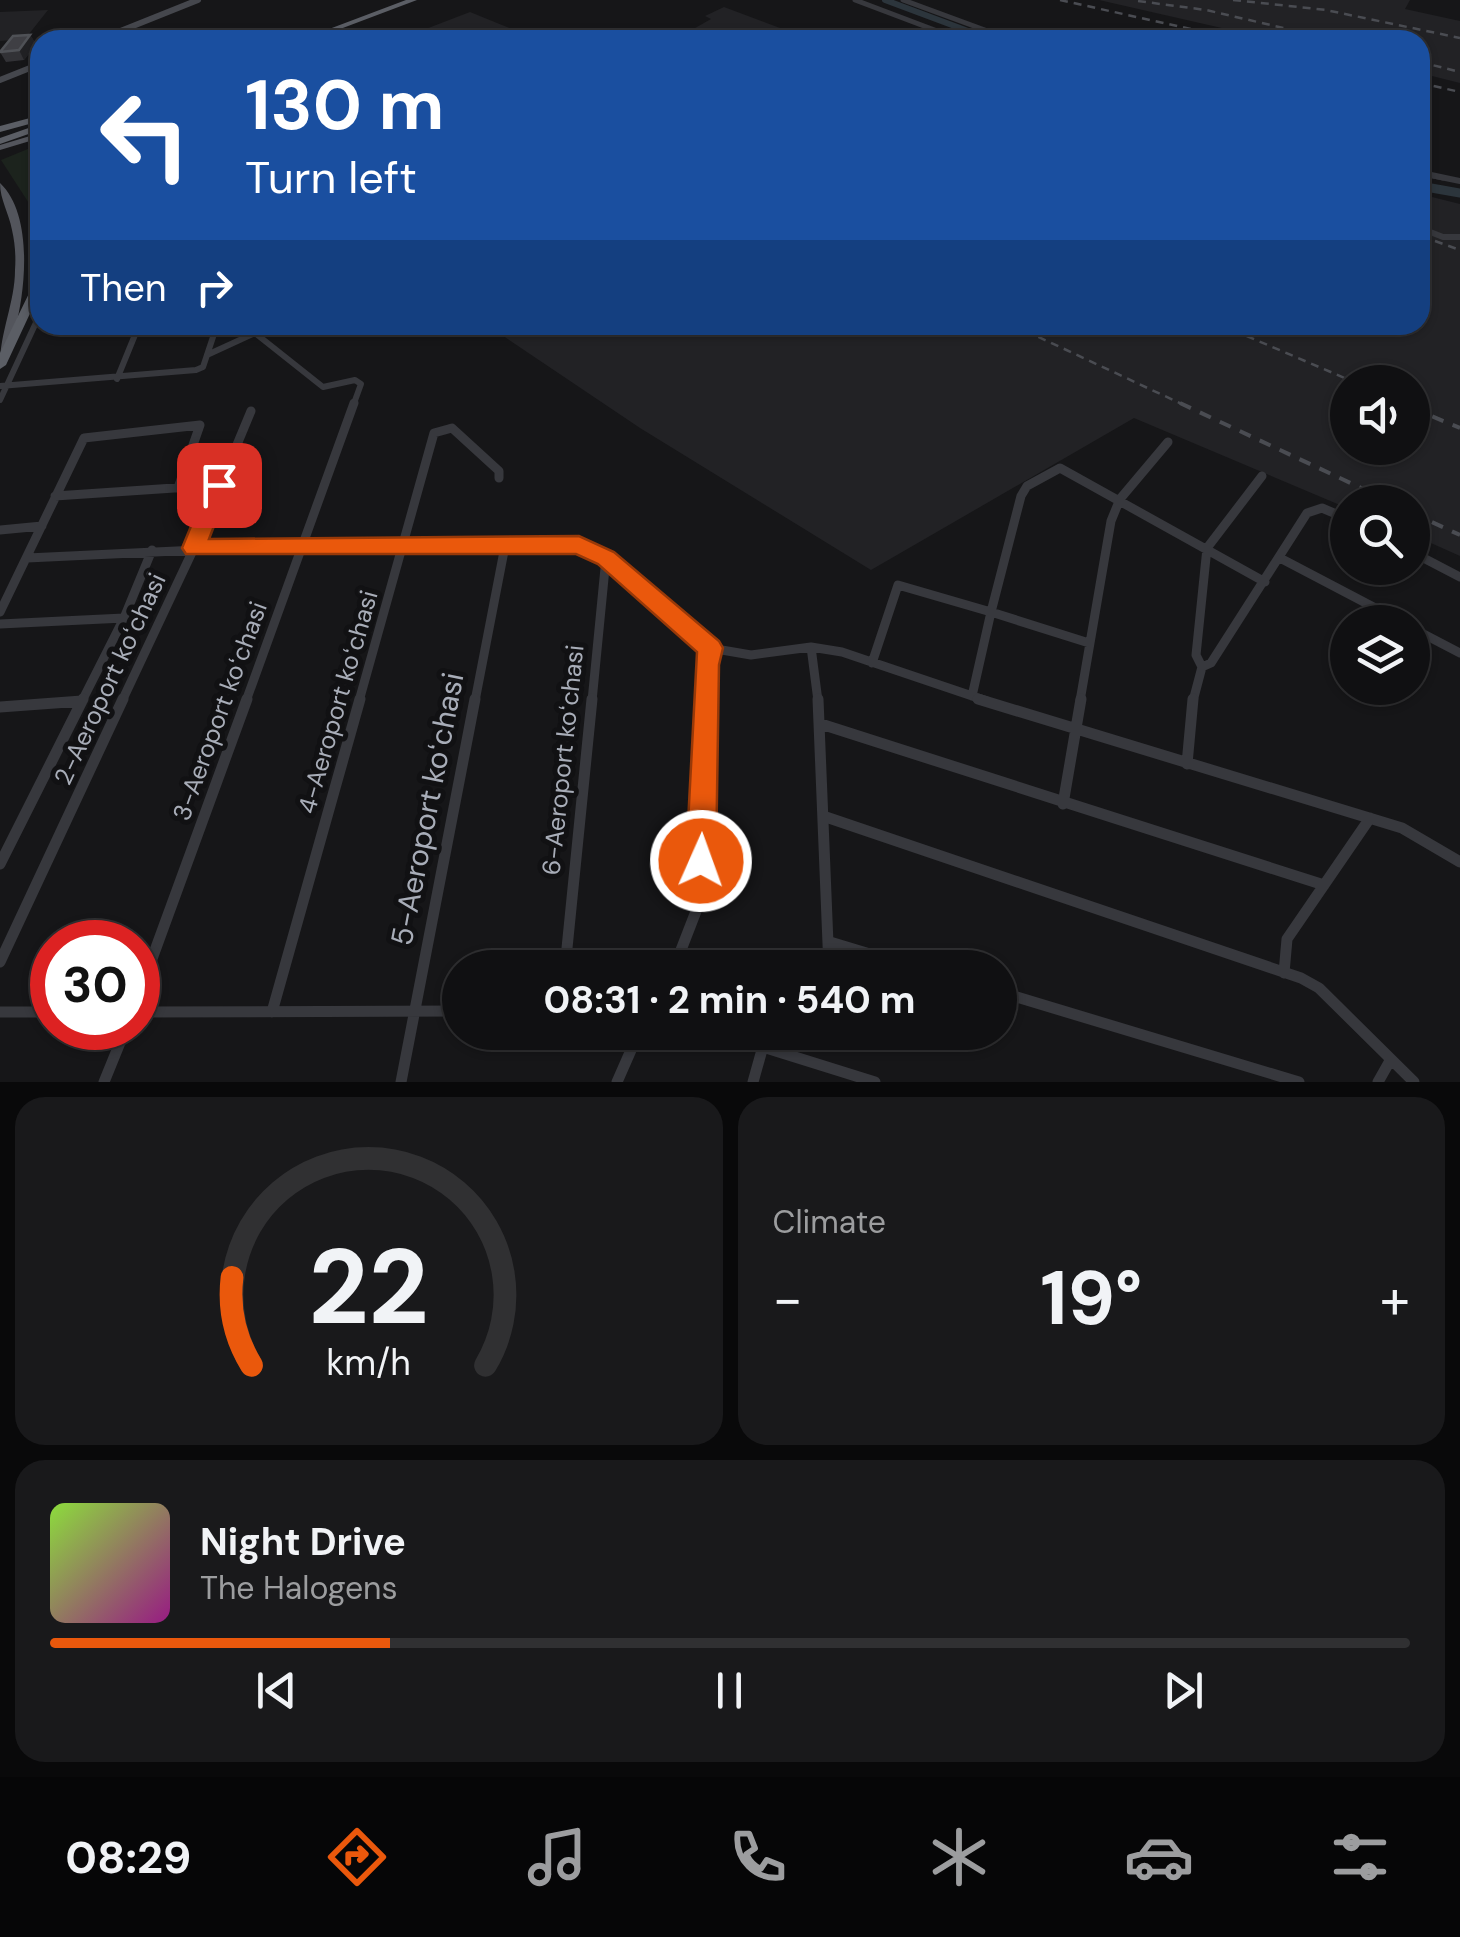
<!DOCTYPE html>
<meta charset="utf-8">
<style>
:root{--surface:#101012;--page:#19191b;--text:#f1f3f6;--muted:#9c9d9f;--line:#303032;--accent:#ea580c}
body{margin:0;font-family:"DM Sans",sans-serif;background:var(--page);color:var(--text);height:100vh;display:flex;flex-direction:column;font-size:38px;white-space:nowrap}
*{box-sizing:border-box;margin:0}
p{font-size:32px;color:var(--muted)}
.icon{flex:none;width:55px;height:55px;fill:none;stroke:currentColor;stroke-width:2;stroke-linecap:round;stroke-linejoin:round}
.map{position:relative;height:1082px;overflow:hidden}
.drawer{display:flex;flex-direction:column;gap:15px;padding:15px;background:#09090a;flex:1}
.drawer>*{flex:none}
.top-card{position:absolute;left:30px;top:30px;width:1400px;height:305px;border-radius:30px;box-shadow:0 2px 8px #0004,0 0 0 2px var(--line);background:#1a4fa0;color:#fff;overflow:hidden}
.fabs{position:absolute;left:1330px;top:365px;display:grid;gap:20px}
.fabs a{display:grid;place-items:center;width:100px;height:100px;border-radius:50%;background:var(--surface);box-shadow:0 2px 8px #0004,0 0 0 2px var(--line);font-size:50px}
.speed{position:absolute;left:30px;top:920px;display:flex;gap:20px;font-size:50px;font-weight:700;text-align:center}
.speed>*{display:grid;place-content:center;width:130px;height:130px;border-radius:50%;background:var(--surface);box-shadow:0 2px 8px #0004,0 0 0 2px var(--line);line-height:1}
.speed .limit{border:15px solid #d22;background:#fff;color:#111}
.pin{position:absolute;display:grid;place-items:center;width:85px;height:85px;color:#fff;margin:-42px;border-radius:20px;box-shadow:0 5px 15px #0006}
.me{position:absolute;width:110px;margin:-55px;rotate:2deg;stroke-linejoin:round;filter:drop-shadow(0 0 8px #0008)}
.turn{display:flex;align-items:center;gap:35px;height:210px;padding:0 50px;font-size:45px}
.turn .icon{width:130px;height:130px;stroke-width:2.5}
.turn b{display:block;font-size:70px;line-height:85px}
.then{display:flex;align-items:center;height:95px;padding:0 50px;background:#0003;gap:20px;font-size:38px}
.big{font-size:75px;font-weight:700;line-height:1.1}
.drawer .tile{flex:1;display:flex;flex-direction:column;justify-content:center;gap:15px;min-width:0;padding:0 35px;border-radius:30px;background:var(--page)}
.drawer .dial{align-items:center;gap:0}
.dial svg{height:260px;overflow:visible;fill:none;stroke:var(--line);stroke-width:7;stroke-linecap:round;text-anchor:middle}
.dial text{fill:var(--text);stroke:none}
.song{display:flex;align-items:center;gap:30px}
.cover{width:120px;height:120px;border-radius:15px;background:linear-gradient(135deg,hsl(90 70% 55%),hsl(310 70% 35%))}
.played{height:10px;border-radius:5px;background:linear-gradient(90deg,var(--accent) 25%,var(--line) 25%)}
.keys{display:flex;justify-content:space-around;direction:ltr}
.heat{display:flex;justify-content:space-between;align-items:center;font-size:55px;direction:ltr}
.drawer .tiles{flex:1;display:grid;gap:15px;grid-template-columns:1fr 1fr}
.tile:last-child{grid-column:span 2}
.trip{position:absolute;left:442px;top:950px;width:575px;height:100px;border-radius:50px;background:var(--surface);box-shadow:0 2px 8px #0004,0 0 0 2px var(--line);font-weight:700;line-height:100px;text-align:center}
.dock{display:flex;height:160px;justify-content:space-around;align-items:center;background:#060607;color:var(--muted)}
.dock .icon{width:70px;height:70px}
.dock .active{color:var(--accent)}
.dock b{font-size:45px;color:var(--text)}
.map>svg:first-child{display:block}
</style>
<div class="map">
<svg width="1460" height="1082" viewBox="0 0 1460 1082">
<rect width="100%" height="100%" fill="#161618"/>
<!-- built -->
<path fill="#222225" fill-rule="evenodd" d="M1099 0H1410L1405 9 1460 21V83L1420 73V40H1274Z
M724 7 812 40H691L681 36 711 19 705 16Z
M48 10 25 39 0 41V12Z
M470 12 539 40H397Z
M1420 194 1460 204V556L1413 535 1412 502H1348L1347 508 1134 418 871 570 640 428 487 325H1420ZM1348 382H1412V448H1348Z"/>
<!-- green -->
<path fill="#1c231d" d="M40 144V254L34 211 1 160Z"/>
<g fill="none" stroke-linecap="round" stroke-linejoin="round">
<!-- canal-far1 -->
<path stroke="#2c353c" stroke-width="6" d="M885 0 992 40"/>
<!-- canal -->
<path stroke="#2c353c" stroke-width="9" d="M1420 186 1460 193"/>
<!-- minor-far3 -->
<path stroke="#37383d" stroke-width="5" d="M855 0 961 40
M903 0 1012 40
M1420 173 1443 178"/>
<!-- minor-far2 -->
<path stroke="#37383d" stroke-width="6" d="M1431 175 1460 181
M1420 228 1443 237H1460
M207 355 255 333 323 387 355 380 361 384 353 406
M117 379 139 325
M0 386 196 370 203 367 217 325
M0 400 40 314"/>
<!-- minor-far1 -->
<path stroke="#37383d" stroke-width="9" d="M55 496 219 485
M0 530 42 526
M1412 552 1460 577
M27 558 302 545H579L606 558 710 648 751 655 811 647 842 652 987 701
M1280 558 1402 622
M0 612 84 438 200 425 178 488
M0 624 124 618
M1412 628 1460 653
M811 647 818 701
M872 663 898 585 991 612 1021 496 1027 486 1060 468 1265 582
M1202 667 1196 655 1207 548 1262 476
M972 696 991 612 1089 643
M82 701 124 618 152 550
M122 701 194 548 251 411
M246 701 354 403
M359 701 434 433 452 428 499 471V478
M475 701 505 546
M592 701 606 558
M705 701 710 648
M1080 701 1111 521 1120 499 1168 442
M1193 701 1202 667 1211 663 1307 513 1322 508 1348 519"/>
<!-- minor -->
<path stroke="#37383d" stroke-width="11" d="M818 699 829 968
M978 699 1402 828 1460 862
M0 707 82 701
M821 724 1324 885
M1187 764 1193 699
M1063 804 1081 699
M826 817 1301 978 1319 988 1414 1082
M0 864 83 699
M830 942 916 968
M0 962 123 699
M565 968 592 699
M674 968 700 901 705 699
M1284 973 1287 939 1370 818
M1000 992 1299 1082
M138 997 247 699
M0 1012H52
M138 1012 460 1011
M272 1012 360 699
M763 1047 875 1082
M104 1082 126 1028
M401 1082 475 699
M617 1082 639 1032
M753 1082 767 1032
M1378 1082 1391 1059"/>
<!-- secondary -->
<path stroke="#45474d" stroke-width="6" d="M98 40 198 0
M0 80 40 64"/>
<!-- primary -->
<path fill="#53555c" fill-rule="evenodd" d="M40 133V138L0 150V145Z
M0 183C33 214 26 289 15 329 12 341 9 357 0 364 0 332 15 302 15 270 16 256 15 243 12 230 9 213 0 200 0 183Z"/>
<!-- trunk -->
<path fill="#5b5e65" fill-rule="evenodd" d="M406 0H417L311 40H300Z
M307 28 314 30 290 40H279Z
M30 118 33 119V123L0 132V126Z
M40 124V130L0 144V138Z
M40 278V292L6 365 0 369V353L35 281Z"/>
<!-- rail-far1 -->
<path stroke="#4a4c52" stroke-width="2.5" stroke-dasharray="8 6" stroke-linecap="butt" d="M1060 0 1240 40
M1233 0 1326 10 1460 38
M1138 1 1206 10 1335 40
M1420 62 1460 72
M1420 83 1460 92
M1435 241 1460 250
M1013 325 1186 406
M1221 325 1354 382"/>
<!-- rail -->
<path stroke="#4a4c52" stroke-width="4" stroke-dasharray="12 10" stroke-linecap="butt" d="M1180 403 1391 502
M1412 408 1460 428
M1412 513 1460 535"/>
</g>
<!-- wall -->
<path fill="#323236" d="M30 35 36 44 24 60 6 62 0 52Z"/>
<!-- shaded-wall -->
<path fill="#212124" d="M30 35 36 44 24 60 19 50Z"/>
<!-- building -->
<path fill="#3f3f44" stroke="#4f5156" stroke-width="2.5" d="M30 35 19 50 0 52 13 36Z"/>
<!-- route -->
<path fill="#ea580c" stroke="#983908" stroke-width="2.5" d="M219 477 230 485 209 539 579 536 614 552 719 641 723 648 719 665 716 861 711 872 701 876 691 872 686 861 697 652 598 564 576 554H186L182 548 208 485Z"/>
<g text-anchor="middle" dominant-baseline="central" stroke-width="10" stroke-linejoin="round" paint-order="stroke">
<!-- street labels -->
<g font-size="25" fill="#a8adb8" stroke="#111113">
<text transform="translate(110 679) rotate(-65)">2-Aeroport koʻchasi</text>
<text transform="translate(338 702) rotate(-74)">4-Aeroport koʻchasi</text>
<text transform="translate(220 711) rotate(-70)">3-Aeroport koʻchasi</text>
<text transform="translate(563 760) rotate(-84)">6-Aeroport koʻchasi</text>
</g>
<!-- near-street labels -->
<g font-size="30" fill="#a8adb8" stroke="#111113">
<text transform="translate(427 809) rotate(-79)">5-Aeroport koʻchasi</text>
</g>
</g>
</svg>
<div class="fabs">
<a><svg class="icon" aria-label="sound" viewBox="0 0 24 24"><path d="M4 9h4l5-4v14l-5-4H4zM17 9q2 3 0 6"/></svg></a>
<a><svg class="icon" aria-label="search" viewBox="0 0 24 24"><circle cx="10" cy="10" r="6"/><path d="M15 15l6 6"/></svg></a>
<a><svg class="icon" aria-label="layers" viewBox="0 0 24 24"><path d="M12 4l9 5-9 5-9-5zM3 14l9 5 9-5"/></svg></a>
</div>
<div class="speed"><div class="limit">30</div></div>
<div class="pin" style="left:219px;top:485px;background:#d93025"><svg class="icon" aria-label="arrive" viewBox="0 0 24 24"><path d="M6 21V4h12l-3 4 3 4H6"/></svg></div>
<svg class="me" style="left:701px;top:861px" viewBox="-20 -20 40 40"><circle r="17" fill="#ea580c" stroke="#fff" stroke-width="3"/><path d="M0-11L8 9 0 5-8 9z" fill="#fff"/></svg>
<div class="trip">08:31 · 2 min · 540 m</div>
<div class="top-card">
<div class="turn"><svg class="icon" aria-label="left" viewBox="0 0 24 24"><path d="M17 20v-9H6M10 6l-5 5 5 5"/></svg><div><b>130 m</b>Turn left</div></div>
<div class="then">Then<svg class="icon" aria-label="right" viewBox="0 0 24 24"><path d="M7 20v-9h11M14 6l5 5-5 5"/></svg></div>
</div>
</div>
<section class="drawer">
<div class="tiles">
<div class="tile dial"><svg viewBox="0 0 100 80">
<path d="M14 69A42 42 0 1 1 86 69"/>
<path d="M14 69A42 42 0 0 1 8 42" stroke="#ea580c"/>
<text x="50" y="56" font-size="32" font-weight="700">22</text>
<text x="50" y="72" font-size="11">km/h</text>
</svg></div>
<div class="tile"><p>Climate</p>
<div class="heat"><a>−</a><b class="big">19°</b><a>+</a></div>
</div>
<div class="tile">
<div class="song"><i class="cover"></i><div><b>Night Drive</b><p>The Halogens</p></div></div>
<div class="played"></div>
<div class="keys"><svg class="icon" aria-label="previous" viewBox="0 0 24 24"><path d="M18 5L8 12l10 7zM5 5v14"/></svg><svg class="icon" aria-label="pause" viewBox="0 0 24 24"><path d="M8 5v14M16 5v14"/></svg><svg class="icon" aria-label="next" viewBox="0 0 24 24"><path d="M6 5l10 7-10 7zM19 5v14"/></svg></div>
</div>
</div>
</section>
<nav class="dock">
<b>08:29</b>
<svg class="icon active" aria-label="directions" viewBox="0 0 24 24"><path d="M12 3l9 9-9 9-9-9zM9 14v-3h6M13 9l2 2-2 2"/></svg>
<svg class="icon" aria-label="music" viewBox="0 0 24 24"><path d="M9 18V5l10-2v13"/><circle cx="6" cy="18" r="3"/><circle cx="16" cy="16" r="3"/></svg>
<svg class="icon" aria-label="phone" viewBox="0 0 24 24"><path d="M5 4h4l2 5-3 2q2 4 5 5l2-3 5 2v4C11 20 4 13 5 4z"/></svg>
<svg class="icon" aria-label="climate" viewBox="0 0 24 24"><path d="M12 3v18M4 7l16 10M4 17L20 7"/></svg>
<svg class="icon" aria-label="car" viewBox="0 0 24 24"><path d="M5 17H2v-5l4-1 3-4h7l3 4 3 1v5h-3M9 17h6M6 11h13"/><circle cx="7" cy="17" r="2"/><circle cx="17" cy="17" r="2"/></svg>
<svg class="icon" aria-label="filters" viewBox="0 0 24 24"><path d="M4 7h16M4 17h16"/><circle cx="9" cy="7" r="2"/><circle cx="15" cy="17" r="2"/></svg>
</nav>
